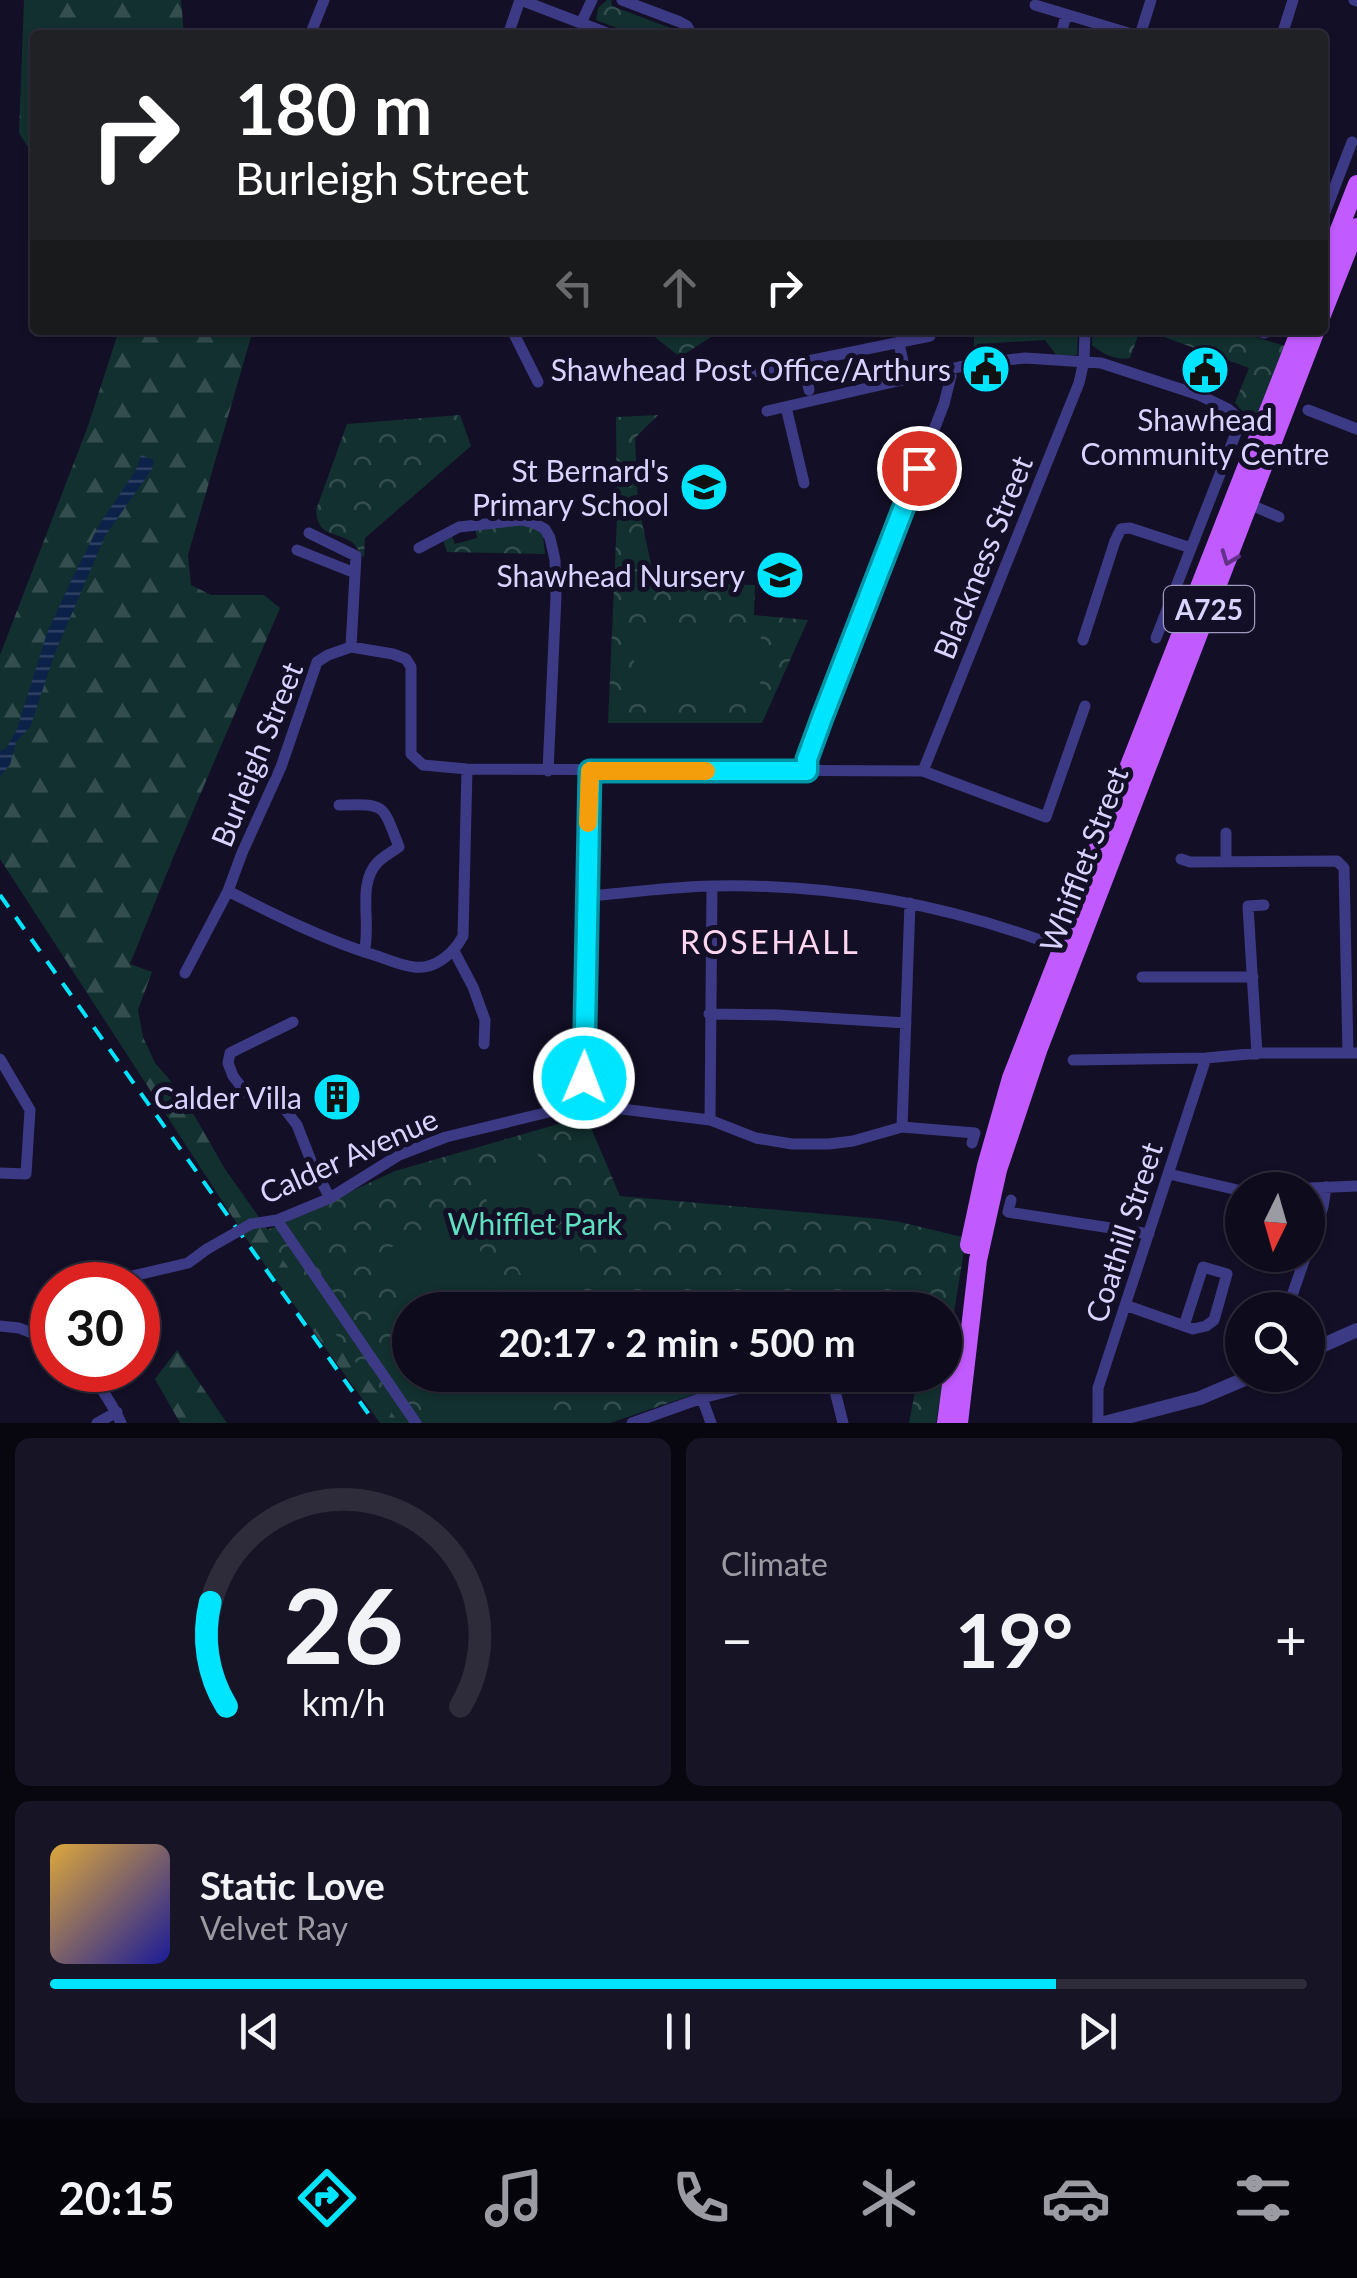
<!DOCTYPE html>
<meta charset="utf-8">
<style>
:root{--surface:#0e0b1c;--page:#171425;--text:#f1f3f6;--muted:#9b9ba3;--line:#2e2b3b;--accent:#00e5ff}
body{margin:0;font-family:Lato,sans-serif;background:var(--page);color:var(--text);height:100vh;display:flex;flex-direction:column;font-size:38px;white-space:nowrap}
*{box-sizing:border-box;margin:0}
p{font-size:32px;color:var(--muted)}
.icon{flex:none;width:55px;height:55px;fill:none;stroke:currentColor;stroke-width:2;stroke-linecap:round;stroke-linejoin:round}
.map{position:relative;height:1423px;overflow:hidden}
.panel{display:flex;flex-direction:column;gap:15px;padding:15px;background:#08060f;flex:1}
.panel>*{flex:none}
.guide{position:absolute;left:30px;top:30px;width:1298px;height:305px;border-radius:10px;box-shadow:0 2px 8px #0004,0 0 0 2px var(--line);background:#202124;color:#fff;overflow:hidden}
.needle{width:65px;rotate:185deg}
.buttons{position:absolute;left:1225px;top:1172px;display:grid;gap:20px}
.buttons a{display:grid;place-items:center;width:100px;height:100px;border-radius:50%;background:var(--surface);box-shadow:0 2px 8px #0004,0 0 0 2px var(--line);font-size:50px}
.speed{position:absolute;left:30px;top:1262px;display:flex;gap:20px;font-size:50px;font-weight:700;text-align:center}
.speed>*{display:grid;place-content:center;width:130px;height:130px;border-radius:50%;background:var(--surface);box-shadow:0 2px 8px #0004,0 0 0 2px var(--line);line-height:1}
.speed .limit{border:15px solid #d22;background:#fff;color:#111}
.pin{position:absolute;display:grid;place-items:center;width:85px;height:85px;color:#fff;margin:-42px;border:5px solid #fff;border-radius:50%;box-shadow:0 2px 10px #0007}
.me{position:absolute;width:110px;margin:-55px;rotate:1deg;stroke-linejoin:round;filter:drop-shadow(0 0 8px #0008)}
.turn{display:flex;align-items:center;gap:35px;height:210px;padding:0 40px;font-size:45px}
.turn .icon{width:130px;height:130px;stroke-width:2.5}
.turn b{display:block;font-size:70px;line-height:85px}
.lanes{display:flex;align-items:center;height:95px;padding:0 40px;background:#0003;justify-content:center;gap:50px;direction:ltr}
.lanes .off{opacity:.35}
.big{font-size:75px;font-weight:700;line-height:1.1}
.panel .widget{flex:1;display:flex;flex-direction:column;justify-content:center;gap:15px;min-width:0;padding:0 35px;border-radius:15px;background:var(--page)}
.panel .dial{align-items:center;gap:0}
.dial svg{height:260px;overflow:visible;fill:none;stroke:var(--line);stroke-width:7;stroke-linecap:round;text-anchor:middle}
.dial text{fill:var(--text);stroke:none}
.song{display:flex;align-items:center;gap:30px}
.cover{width:120px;height:120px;border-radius:15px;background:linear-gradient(135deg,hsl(40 70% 55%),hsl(240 70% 35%))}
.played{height:10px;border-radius:5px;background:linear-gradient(90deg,var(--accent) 80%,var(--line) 80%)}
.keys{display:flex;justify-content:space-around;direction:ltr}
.heat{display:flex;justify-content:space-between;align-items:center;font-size:55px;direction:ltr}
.panel .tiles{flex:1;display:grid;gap:15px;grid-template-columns:1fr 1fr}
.widget:last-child{grid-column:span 2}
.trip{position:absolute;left:392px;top:1292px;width:570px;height:100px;border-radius:50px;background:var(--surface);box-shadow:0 2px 8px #0004,0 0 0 2px var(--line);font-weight:700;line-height:100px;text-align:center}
.tab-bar{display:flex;height:160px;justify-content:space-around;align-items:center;background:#06040b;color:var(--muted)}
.tab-bar .icon{width:70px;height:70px}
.tab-bar .active{color:var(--accent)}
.tab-bar b{font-size:45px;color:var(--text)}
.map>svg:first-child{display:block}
</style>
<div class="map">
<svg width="1357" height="1423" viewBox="0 0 1357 1423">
<defs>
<pattern id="forest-firs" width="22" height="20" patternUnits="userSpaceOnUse" patternTransform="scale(2.5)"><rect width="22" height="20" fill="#12302f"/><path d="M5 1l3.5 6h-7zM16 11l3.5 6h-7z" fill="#344d4e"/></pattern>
<pattern id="park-crowns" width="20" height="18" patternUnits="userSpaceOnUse" patternTransform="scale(2.5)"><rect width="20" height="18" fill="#12302f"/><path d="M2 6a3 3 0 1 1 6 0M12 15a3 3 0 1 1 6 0" fill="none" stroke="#344d4e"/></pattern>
<pattern id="water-rules" width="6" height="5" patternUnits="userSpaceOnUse" patternTransform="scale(2.5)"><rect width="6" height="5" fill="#0c2248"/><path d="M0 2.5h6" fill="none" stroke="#2f4163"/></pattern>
</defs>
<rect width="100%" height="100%" fill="#130f26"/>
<!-- forest -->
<path fill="url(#forest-firs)" d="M24 0H181L184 35H35V158L19 133Z
M119 330H253L188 555 191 585 211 595H264L280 608 173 858 130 964 152 972 138 1010 143 1037 155 1063 169 1079 194 1115 225 1169 404 1423H380L252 1247 0 859V655L88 426Z
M177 1350 227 1423H180L155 1379Z"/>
<!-- park -->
<path fill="url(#park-crowns)" d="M607 0H611L612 6 681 32 685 29 690 35H635L596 20 598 8Z
M646 330H722L680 357Z
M974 330H1078L1077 355 1057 356 1045 340 977 344V357H974Z
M1093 330H1140L1130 358C1116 361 1103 354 1092 345Z
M1145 330H1232L1285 346 1258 419 1248 417 1235 403 1249 368Z
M460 415 471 446 365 538 364 558C363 557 355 544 353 543 336 530 318 539 316 510L347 424Z
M658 415 635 438 638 504 655 582 755 585 754 615 808 620 762 723H608L617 518 616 417Z
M533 525 543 535 545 554 447 552 443 540 452 536 455 544 477 538 475 527Z
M586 1116 620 1196 880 1219 900 1222 966 1238 945 1369V1310H410V1375H744L745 1377 610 1423H399L263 1232 395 1171Z
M918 1375H944L936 1423H909Z"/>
<!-- pitch -->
<path fill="#12302f" d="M634 625 761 626 760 692 634 691Z
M537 1153 563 1214 504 1238 478 1181Z
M463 1214 508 1310H410V1325L377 1254Z
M569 1225 595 1283 537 1309 510 1251Z
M516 1375H527L542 1414 520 1423H454L446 1402Z"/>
<!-- water -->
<path fill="url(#water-rules)" d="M141 455 154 460 152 469 105 536 55 653 30 727 16 742 10 765 0 776V751L6 748 16 732 47 633 72 579 99 525 136 470Z"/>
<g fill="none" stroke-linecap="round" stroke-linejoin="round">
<!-- minor -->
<path stroke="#3d3a85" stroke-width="11" d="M521 0 612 35
M622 0 680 22 687 26 692 35
M1354 0 1357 1
M1035 5 1135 35
M581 23 592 0
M310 35 324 0
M508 35 520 0
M1061 35 1066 15
M1140 35 1151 0
M1282 35 1293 0
M1322 220 1352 142
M512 330 538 382
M1254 330 1264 333 1275 330
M899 344 907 379
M804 362 809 390
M744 374 930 336
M786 407 804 483
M1308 410 1357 429
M767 411 972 364 1025 358 1101 363 1199 395 1228 409 1241 420 1156 638
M1249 504 1279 517
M309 533 356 556 351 647
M419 548 459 527 521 520 534 523 545 529 550 538 555 560 556 596 548 771
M297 550 355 573
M1083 640 1115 541 1121 529 1130 528 1191 548
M807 771V759L822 718 944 404 951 376 950 369
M923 771 1079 383 1084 361 1085 330
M339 805C386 804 382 803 399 847 393 851 384 856 378 862 356 884 372 924 364 952
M1181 859 1190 862 1337 861 1344 868 1348 1053
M1226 861V833
M228 891C277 916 325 940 377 956 389 960 402 966 414 967 435 970 454 953 463 936L467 769
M587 896C630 893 674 886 717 886 836 884 953 906 1064 949
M454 951 473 987 485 1020 484 1044
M185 973 228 891 242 853 281 767 317 662 328 655 351 647 393 654 406 659 411 667V754L423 765 467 769 923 771 1046 817 1085 706
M1142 977H1253
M709 1014 778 1015 906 1023
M293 1022 230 1053 228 1063 233 1076 246 1093 284 1108 297 1125 313 1166 330 1198
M1257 1054 1248 906 1264 905
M0 1059 30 1110 26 1174 0 1173
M1073 1060 1206 1058 1260 1053H1357
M582 1104 590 771
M710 1120 712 886
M902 1127 910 903
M1169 1174 1242 1191
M1267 1190 1357 1186
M1011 1200 1008 1212 1149 1234
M277 1220 416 1423
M251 1224 277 1220 330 1198 399 1155 446 1137 582 1104 710 1120 756 1138 792 1144H829L853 1141 902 1127 975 1133 972 1143
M1308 1251 1323 1207 1326 1187
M94 1285 188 1263 207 1249
M1125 1305 1193 1329 1206 1326 1214 1320 1227 1274 1203 1267 1184 1326
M1287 1310 1306 1255
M0 1326 19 1328 52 1341
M91 1370C100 1389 113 1404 121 1423
M831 1375 843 1423
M702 1398 711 1423
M97 1423 117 1412
M632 1423 702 1398 792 1375
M1098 1423V1388L1206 1058"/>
<!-- tertiary -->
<path stroke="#3d3a85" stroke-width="14" d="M1308 1352 1357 1330
M1104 1423 1200 1398 1254 1375"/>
<!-- primary -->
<path stroke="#c25bff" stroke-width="18" d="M1322 273 1357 184
M1322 315 1357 227
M969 1245 986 1166 1011 1078 1081 899 1103 832 1300 330
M946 1423 953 1370
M959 1423 978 1260 998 1170 1039 1048 1316 330"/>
<!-- rail -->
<path stroke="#00e5ff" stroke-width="4" stroke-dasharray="15 12" stroke-linecap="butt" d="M0 895 375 1423"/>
<!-- minor-bridge -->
<path stroke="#3d3a85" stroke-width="11" d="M207 1249 251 1224"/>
</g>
<!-- one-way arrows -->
<defs><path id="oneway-chevron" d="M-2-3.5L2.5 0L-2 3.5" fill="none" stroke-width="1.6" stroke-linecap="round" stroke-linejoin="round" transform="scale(2.5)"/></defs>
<use stroke="#623188" href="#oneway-chevron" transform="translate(1229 558) rotate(111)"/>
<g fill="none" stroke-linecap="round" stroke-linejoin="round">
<!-- route casing -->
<g stroke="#0095a6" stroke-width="25">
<path id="route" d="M584 1078 590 771H807V759L822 718 919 468"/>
</g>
<!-- route -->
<use href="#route" stroke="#00e5ff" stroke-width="18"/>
<!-- slow -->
<path stroke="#f59e0b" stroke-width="18" d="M588 823 590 771H706"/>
</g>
<!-- icons -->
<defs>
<g id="civic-disc" transform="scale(2.5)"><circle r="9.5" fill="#00e5ff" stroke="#130f26"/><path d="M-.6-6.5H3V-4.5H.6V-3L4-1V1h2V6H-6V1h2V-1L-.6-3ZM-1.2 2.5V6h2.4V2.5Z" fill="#111"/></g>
<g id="school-disc" transform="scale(2.5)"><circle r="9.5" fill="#00e5ff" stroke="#130f26"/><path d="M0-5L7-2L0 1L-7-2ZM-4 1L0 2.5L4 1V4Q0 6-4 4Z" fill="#111"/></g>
<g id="building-disc" transform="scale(2.5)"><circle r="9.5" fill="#00e5ff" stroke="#130f26"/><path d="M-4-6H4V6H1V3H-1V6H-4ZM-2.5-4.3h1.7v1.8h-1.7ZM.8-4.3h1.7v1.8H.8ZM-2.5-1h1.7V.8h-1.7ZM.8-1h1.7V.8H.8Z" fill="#111"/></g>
</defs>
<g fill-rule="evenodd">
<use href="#civic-disc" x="986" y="369"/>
<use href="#civic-disc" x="1205" y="370"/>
<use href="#school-disc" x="704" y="487"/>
<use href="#school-disc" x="780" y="575"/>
<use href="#building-disc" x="337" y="1097"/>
</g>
<g text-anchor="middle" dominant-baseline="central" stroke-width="10" stroke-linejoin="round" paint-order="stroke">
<!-- shield labels -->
<rect fill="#130f26" stroke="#9e99be" stroke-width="2.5" x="1164" y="586" width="90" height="46" rx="8"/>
<g font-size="28" font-weight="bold" fill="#d9d4ff">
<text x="1209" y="609">A725</text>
</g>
<!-- poi labels -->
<g font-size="30" fill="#d9d4ff" stroke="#130f26" text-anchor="end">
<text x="951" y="369">Shawhead Post Office/Arthurs</text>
<text x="1205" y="419" text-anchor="middle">Shawhead<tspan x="1205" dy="34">Community Centre</tspan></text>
<text x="669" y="470">St Bernard's<tspan x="669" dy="34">Primary School</tspan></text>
<text x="745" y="575">Shawhead Nursery</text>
<text x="302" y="1097">Calder Villa</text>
</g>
<!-- street labels -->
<g font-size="30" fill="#d9d4ff" stroke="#130f26">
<text transform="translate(982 557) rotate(-68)">Blackness Street</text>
<text transform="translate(256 754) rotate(-68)">Burleigh Street</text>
<text transform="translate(1083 859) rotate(-69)">Whifflet Street</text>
<text transform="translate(348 1155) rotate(-24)">Calder Avenue</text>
<text transform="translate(1123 1232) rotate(-72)">Coathill Street</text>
</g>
<!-- park labels -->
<g font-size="30" fill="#5fe0c0" stroke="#130f26">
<text x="535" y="1223">Whifflet Park</text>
</g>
<!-- neighbourhood labels -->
<g font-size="32" letter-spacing="2.5" fill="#ffd6f0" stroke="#130f26">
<text x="770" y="941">ROSEHALL</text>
</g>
</g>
</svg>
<div class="buttons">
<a><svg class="needle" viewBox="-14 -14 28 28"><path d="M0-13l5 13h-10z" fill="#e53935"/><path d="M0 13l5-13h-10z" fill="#9b9ba3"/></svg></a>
<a><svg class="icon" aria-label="search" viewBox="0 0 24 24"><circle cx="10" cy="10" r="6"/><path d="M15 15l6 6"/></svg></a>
</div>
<div class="speed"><div class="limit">30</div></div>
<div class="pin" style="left:919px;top:468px;background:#d93025"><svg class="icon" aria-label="arrive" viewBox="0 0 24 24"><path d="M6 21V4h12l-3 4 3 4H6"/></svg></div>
<svg class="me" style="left:584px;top:1078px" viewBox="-20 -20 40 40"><circle r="17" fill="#00e5ff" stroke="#fff" stroke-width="3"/><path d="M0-11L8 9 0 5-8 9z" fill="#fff"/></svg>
<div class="trip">20:17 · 2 min · 500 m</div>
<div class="guide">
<div class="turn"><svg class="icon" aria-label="right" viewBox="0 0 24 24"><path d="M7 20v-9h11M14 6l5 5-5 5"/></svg><div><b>180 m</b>Burleigh Street</div></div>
<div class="lanes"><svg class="icon off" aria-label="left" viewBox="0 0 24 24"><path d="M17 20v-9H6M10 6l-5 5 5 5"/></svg><svg class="icon off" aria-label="ahead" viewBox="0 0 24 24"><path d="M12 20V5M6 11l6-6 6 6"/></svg><svg class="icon" aria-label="right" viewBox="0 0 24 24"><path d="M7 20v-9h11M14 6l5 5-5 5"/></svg></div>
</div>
</div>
<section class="panel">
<div class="tiles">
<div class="widget dial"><svg viewBox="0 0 100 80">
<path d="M14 69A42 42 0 1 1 86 69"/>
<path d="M14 69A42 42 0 0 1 9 37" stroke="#00e5ff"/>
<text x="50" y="56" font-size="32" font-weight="700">26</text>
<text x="50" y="72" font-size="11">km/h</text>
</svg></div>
<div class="widget"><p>Climate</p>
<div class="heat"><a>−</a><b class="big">19°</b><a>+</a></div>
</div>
<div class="widget">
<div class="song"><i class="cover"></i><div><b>Static Love</b><p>Velvet Ray</p></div></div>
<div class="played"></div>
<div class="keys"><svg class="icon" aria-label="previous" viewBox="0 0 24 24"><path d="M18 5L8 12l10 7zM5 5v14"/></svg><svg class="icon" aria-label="pause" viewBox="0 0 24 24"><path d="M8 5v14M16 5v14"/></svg><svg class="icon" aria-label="next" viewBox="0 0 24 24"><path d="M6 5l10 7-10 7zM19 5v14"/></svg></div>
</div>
</div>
</section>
<nav class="tab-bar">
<b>20:15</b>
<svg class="icon active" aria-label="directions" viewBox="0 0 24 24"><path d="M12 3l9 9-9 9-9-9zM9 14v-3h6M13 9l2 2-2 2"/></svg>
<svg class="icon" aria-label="music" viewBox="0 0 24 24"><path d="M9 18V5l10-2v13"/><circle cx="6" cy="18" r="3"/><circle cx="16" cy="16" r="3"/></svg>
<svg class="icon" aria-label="phone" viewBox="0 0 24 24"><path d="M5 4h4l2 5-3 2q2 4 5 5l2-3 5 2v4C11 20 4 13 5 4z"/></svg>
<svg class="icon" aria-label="climate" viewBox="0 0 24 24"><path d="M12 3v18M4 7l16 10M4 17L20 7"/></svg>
<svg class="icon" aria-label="car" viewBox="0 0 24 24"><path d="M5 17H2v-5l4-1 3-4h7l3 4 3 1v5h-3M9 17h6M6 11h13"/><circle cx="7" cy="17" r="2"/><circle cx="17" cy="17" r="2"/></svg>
<svg class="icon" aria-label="filters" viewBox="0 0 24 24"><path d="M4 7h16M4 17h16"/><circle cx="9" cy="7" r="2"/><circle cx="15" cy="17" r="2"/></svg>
</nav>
